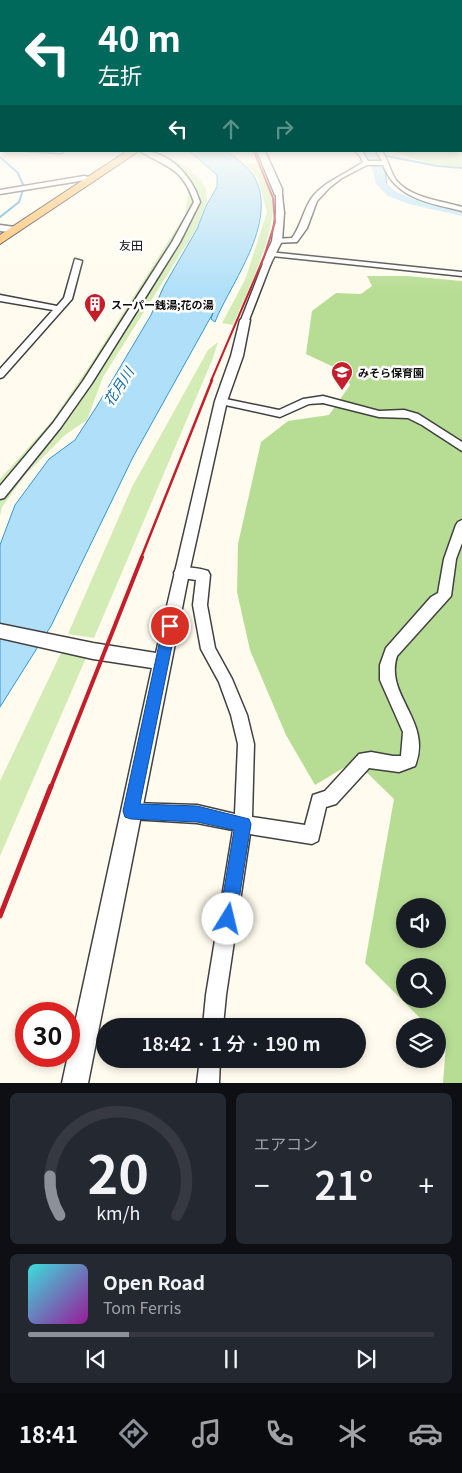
<!DOCTYPE html>
<html lang="ja">
<meta charset="utf-8">
<style>
:root{--surface:#171b24;--page:#242831;--text:#f1f3f6;--muted:#9ea1a6;--line:#363941;--accent:#8c9099}
body{margin:0;font-family:Georgia,"Noto Sans JP",serif;background:var(--page);color:var(--text);height:100vh;display:flex;flex-direction:column;font-size:19px;white-space:nowrap}
*{box-sizing:border-box;margin:0}
p{font-size:16px;color:var(--muted)}
.icon{flex:none;width:28px;height:28px;fill:none;stroke:currentColor;stroke-width:2;stroke-linecap:round;stroke-linejoin:round}
.map{position:relative;height:1083px;overflow:hidden}
.sheet{display:flex;flex-direction:column;gap:10px;padding:10px;background:#0d0f14;flex:1}
.sheet>*{flex:none}
.banner{position:absolute;left:0px;top:0px;width:462px;height:152px;box-shadow:0 2px 8px #0003;background:#00695c;color:#fff;overflow:hidden}
.buttons{position:absolute;left:396px;top:898px;display:grid;gap:10px}
.buttons a{display:grid;place-items:center;width:50px;height:50px;border-radius:50%;background:var(--surface);box-shadow:0 2px 8px #0003;font-size:25px}
.speed{position:absolute;left:15px;top:1002px;display:flex;gap:10px;font-size:25px;font-weight:700;text-align:center}
.speed>*{display:grid;place-content:center;width:65px;height:65px;border-radius:50%;background:var(--surface);box-shadow:0 2px 8px #0003;line-height:1}
.speed .limit{border:8px solid #d22;background:#fff;color:#111}
.pin{position:absolute;display:grid;place-items:center;width:42px;height:42px;color:#fff;margin:-21px;border:2px solid #fff;border-radius:50%;box-shadow:0 1px 5px #0007}
.me{position:absolute;width:55px;margin:-28px;rotate:9deg;stroke-linejoin:round;filter:drop-shadow(0 0 4px #0008)}
.turn{display:flex;align-items:center;gap:18px;height:105px;padding:0 15px;font-size:22px}
.turn .icon{width:65px;height:65px;stroke-width:2.5}
.turn b{display:block;font-size:35px;line-height:42px}
.lanes{display:flex;align-items:center;height:48px;padding:0 15px;background:#0003;justify-content:center;gap:25px;direction:ltr}
.lanes .off{opacity:.35}
.big{font-size:38px;font-weight:600;line-height:1.1}
.sheet .card{flex:1;display:flex;flex-direction:column;justify-content:center;gap:8px;min-width:0;padding:0 18px;border-radius:8px;background:var(--page)}
.sheet .dial{align-items:center;gap:0}
.dial svg{height:130px;overflow:visible;fill:none;stroke:var(--line);stroke-width:7;stroke-linecap:round;text-anchor:middle}
.dial text{fill:var(--text);stroke:none}
.song{display:flex;align-items:center;gap:15px}
.cover{width:60px;height:60px;border-radius:8px;background:linear-gradient(135deg,hsl(180 70% 55%),hsl(300 70% 35%))}
.played{height:5px;border-radius:2px;background:linear-gradient(90deg,var(--accent) 25%,var(--line) 25%)}
.keys{display:flex;justify-content:space-around;direction:ltr}
.heat{display:flex;justify-content:space-between;align-items:center;font-size:28px;direction:ltr}
.sheet .tiles{flex:1;display:grid;gap:10px;grid-template-columns:1fr 1fr}
.card:last-child{grid-column:span 2}
.trip{position:absolute;left:96px;top:1018px;width:270px;height:50px;border-radius:25px;background:var(--surface);box-shadow:0 2px 8px #0003;font-weight:600;line-height:50px;text-align:center}
.menu{display:flex;height:80px;justify-content:space-around;align-items:center;background:#090b0e;color:var(--muted)}
.menu .icon{width:35px;height:35px}
.menu .selected{color:var(--accent)}
.menu b{font-size:22px;color:var(--text)}
.map>svg:first-child{display:block}
</style>
<div class="map">
<svg width="462" height="1083" viewBox="0 0 462 1083">
<rect width="100%" height="100%" fill="#fffbee"/>
<!-- green -->
<path fill="#d3ecb6" d="M139 151H157L188 168 201 180 206 189 207 201 196 229 103 377 87 420 65 435 26 474 2 507 0 516V479L52 421 94 359 185 215C186 208 188 198 188 191 184 168 157 159 138 152Z
M245 163H256C261 174 268 185 271 195 280 228 246 293 233 325L222 323 245 280 267 212 258 178Z
M218 342 213 358 94 638 68 634 132 487 208 350Z
M61 653 86 658 0 856V781Z"/>
<!-- forest -->
<path fill="#b7dd94" fill-rule="evenodd" d="M462 140V167C439 165 416 162 395 151H461Z
M367 276H407L462 281V1083H443L446 1045 438 1036V1026H428L365 963 394 799 355 761 315 785 286 735 250 650 237 592 238 544 261 442 288 421 329 415 350 385 344 372 306 354 312 311 336 293 361 294 372 286ZM405 906H438V939H405ZM405 966H438V999H405Z"/>
<!-- water -->
<path fill="#b0e0f9" stroke="#3398d4" d="M189 151H227C237 159 249 167 255 178 278 224 231 282 215 322L211 319 213 313 133 457 51 626 0 707V545L15 505 49 459 75 440 97 406 151 315 164 286 197 229 206 206 217 187V175Z
M363 151H376L385 169 387 187 398 195 395 196C370 183 379 165 363 151Z"/>
<g fill="none" stroke-linecap="round" stroke-linejoin="round">
<!-- stream -->
<path stroke="#3398d4" stroke-width="2" d="M386 156 438 166 462 168
M0 157 18 173 24 187 19 202 0 217"/>
<!-- river -->
<path fill="#b0e0f9" fill-rule="evenodd" d="M365 151H374L382 167 386 183 396 192 416 200 462 210V216L409 204 388 196 376 184 372 167Z"/>
<!-- minor casing -->
<g stroke="#414141" stroke-width="3">
<path id="minor" d="M0 145H1V149H0Z
M29 151H64L61 153Z
M140 151C170 151 192 176 200 202L180 242 92 383 61 427 4 498 0 499V486L53 423 83 381 172 242 194 202C182 167 168 168 140 151Z
M355 151H362L368 161H382L376 151H382C388 160 390 171 396 180 410 198 442 201 462 207V211C430 203 396 199 383 165H367L342 178 330 187 317 201 307 228 297 242 274 243V239L292 238C301 226 303 211 311 199 324 181 345 175 363 162L360 156Z
M84 176 98 178 0 194V190Z
M279 193 282 195 284 213 280 215 276 213V195Z
M269 252 462 272V276L272 256H269Z
M75 259 82 261 72 299 3 377 0 378V369L53 310 0 301V295L57 306 64 298Z
M264 261 271 263 249 320 245 323 242 322 241 320Z
M323 396 379 411 404 410 418 414 462 442V451L422 425 408 418 379 417 323 403 309 404 280 417 221 404 216 401 221 398 279 410 303 399Z
M462 520V543L456 559 451 596 397 656C384 696 433 721 415 766L399 772 369 768 336 804 326 807 318 841 312 844 250 834 226 995 223 1026H203L206 995 233 830 197 823 131 819 125 817 123 811 125 805 131 803 197 805 235 814 238 744 231 715 219 682 201 649 193 605 196 580 176 577 174 573 176 569C185 566 199 568 208 571L210 575 207 605 215 648 232 679 247 715 254 744 252 817 305 825 313 795 325 791 359 754 371 752 393 756H401L403 732 380 680V665L386 648 431 597 438 593 444 559 456 525 458 522Z
M200 1059H220L219 1083H197Z"/>
</g>
<!-- tertiary casing -->
<g stroke="#414141" stroke-width="3">
<path id="tertiary" d="M257 151H265L282 189V197L275 195Z
M280 210 284 213 282 241 270 265H264L262 263 272 241 276 213Z
M0 225 15 227 19 230 15 233 0 231Z
M245 317 250 320 243 356 227 401 189 573 88 1083H62L152 668 93 659 0 638V624L93 643 156 653 215 401 231 356 240 320Z"/>
</g>
<!-- trunk casing -->
<g stroke="#1f1f1f" stroke-width="2">
<path id="trunk" d="M127 151H139L0 244V235Z"/>
</g>
<!-- minor -->
<use href="#minor" fill="#fff" fill-rule="evenodd"/>
<!-- tertiary -->
<use href="#tertiary" fill="#fff" fill-rule="evenodd"/>
<!-- trunk -->
<use href="#trunk" fill="#fdb757" fill-rule="evenodd"/>
<!-- rail-far3 -->
<path stroke="#c51e2b" stroke-width="2" d="M211 381 264 257 275 222 273 198 254 151"/>
<!-- rail-far2 -->
<path stroke="#c51e2b" stroke-width="2.5" d="M141 558 212 380"/>
<!-- rail-far1 -->
<path stroke="#c51e2b" stroke-width="4" d="M51 787 142 557"/>
<!-- rail -->
<path stroke="#c51e2b" stroke-width="5" d="M0 916 51 786"/>
</g>
<!-- sky -->
<linearGradient id="sky" x2="0" y2="1"><stop stop-color="#91c6ef"/><stop offset="0.48" stop-color="#fffdf7"/><stop offset="1" stop-color="#fffdf7" stop-opacity="0"/></linearGradient>
<rect width="462" height="291" fill="url(#sky)"/>
<!-- route -->
<path fill="#1a73e8" stroke="#114b97" d="M170 620 174 622 176 626 140 804 197 806 249 819 251 824 236 919 234 925 228 928 222 925 219 919 234 830 197 822 131 819 125 817 123 811 163 626 165 622Z"/>
<!-- icons -->
<defs>
<g id="building-pin" transform="scale(1.125)"><path d="M0 17L-7.5 6A9.5 9.5 0 1 1 7.5 6Z" fill="#c51e2b" stroke="#fff"/><path d="M-4-6H4V6H1V3H-1V6H-4ZM-2.5-4.3h1.7v1.8h-1.7ZM.8-4.3h1.7v1.8H.8ZM-2.5-1h1.7V.8h-1.7ZM.8-1h1.7V.8H.8Z" fill="#fff"/></g>
<g id="school-pin" transform="scale(1.125)"><path d="M0 17L-7.5 6A9.5 9.5 0 1 1 7.5 6Z" fill="#c51e2b" stroke="#fff"/><path d="M0-5L7-2L0 1L-7-2ZM-4 1L0 2.5L4 1V4Q0 6-4 4Z" fill="#fff"/></g>
</defs>
<g fill-rule="evenodd">
<use href="#building-pin" x="95" y="304"/>
<use href="#school-pin" x="342" y="372"/>
</g>
<g text-anchor="middle" dominant-baseline="central" stroke-width="5" stroke-linejoin="round" paint-order="stroke">
<!-- far-poi labels -->
<g font-size="11" font-weight="bold" fill="#0e0e0e" stroke="#fff" text-anchor="start">
<text x="111" y="304">スーパー銭湯;花の湯</text>
<text x="358" y="372">みそら保育園</text>
</g>
<!-- far-quarter labels -->
<g font-size="12" fill="#0e0e0e" stroke="#fff">
<text x="131" y="244">友田</text>
</g>
<!-- water labels -->
<g font-size="14" font-style="italic" fill="#1069a6" stroke="#fff">
<text transform="translate(118 386) rotate(-57)">花月川</text>
</g>
</g>
</svg>
<div class="buttons">
<a><svg class="icon" aria-label="sound" viewBox="0 0 24 24"><path d="M4 9h4l5-4v14l-5-4H4zM17 9q2 3 0 6"/></svg></a>
<a><svg class="icon" aria-label="search" viewBox="0 0 24 24"><circle cx="10" cy="10" r="6"/><path d="M15 15l6 6"/></svg></a>
<a><svg class="icon" aria-label="layers" viewBox="0 0 24 24"><path d="M12 4l9 5-9 5-9-5zM3 14l9 5 9-5"/></svg></a>
</div>
<div class="speed"><div class="limit">30</div></div>
<div class="pin" style="left:170px;top:626px;background:#d93025"><svg class="icon" aria-label="arrive" viewBox="0 0 24 24"><path d="M6 21V4h12l-3 4 3 4H6"/></svg></div>
<svg class="me" style="left:228px;top:919px" viewBox="-20 -20 40 40"><circle r="19" fill="#fff"/><path d="M0-13L10 11 0 6-10 11z" fill="#1a73e8"/></svg>
<div class="trip">18:42 · 1 分 · 190 m</div>
<div class="banner">
<div class="turn"><svg class="icon" aria-label="left" viewBox="0 0 24 24"><path d="M17 20v-9H6M10 6l-5 5 5 5"/></svg><div><b>40 m</b>左折</div></div>
<div class="lanes"><svg class="icon" aria-label="left" viewBox="0 0 24 24"><path d="M17 20v-9H6M10 6l-5 5 5 5"/></svg><svg class="icon off" aria-label="ahead" viewBox="0 0 24 24"><path d="M12 20V5M6 11l6-6 6 6"/></svg><svg class="icon off" aria-label="right" viewBox="0 0 24 24"><path d="M7 20v-9h11M14 6l5 5-5 5"/></svg></div>
</div>
</div>
<section class="sheet">
<div class="tiles">
<div class="card dial"><svg viewBox="0 0 100 80">
<path d="M14 69A42 42 0 1 1 86 69"/>
<path d="M14 69A42 42 0 0 1 8 45" stroke="#8c9099"/>
<text x="50" y="56" font-size="32" font-weight="700">20</text>
<text x="50" y="72" font-size="11">km/h</text>
</svg></div>
<div class="card"><p>エアコン</p>
<div class="heat"><a>−</a><b class="big">21°</b><a>+</a></div>
</div>
<div class="card">
<div class="song"><i class="cover"></i><div><b>Open Road</b><p>Tom Ferris</p></div></div>
<div class="played"></div>
<div class="keys"><svg class="icon" aria-label="previous" viewBox="0 0 24 24"><path d="M18 5L8 12l10 7zM5 5v14"/></svg><svg class="icon" aria-label="pause" viewBox="0 0 24 24"><path d="M8 5v14M16 5v14"/></svg><svg class="icon" aria-label="next" viewBox="0 0 24 24"><path d="M6 5l10 7-10 7zM19 5v14"/></svg></div>
</div>
</div>
</section>
<nav class="menu">
<b>18:41</b>
<svg class="icon selected" aria-label="directions" viewBox="0 0 24 24"><path d="M12 3l9 9-9 9-9-9zM9 14v-3h6M13 9l2 2-2 2"/></svg>
<svg class="icon" aria-label="music" viewBox="0 0 24 24"><path d="M9 18V5l10-2v13"/><circle cx="6" cy="18" r="3"/><circle cx="16" cy="16" r="3"/></svg>
<svg class="icon" aria-label="phone" viewBox="0 0 24 24"><path d="M5 4h4l2 5-3 2q2 4 5 5l2-3 5 2v4C11 20 4 13 5 4z"/></svg>
<svg class="icon" aria-label="climate" viewBox="0 0 24 24"><path d="M12 3v18M4 7l16 10M4 17L20 7"/></svg>
<svg class="icon" aria-label="car" viewBox="0 0 24 24"><path d="M5 17H2v-5l4-1 3-4h7l3 4 3 1v5h-3M9 17h6M6 11h13"/><circle cx="7" cy="17" r="2"/><circle cx="17" cy="17" r="2"/></svg>
</nav>
